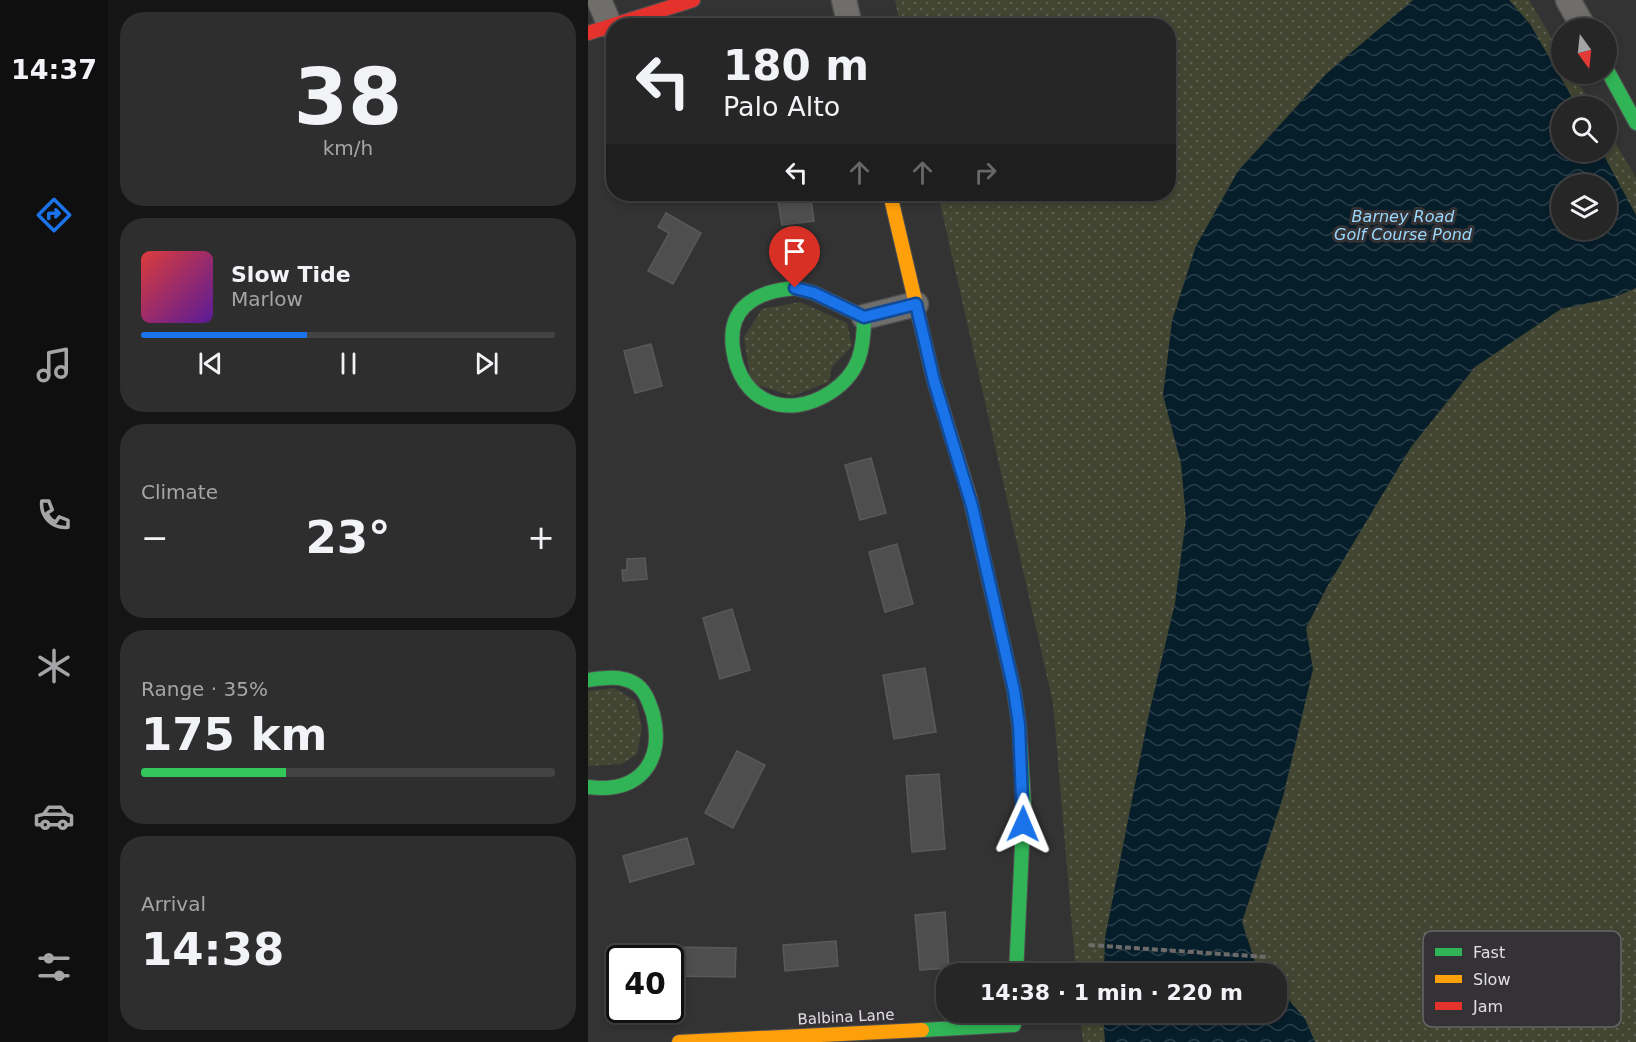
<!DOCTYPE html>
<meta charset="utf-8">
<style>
:root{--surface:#272627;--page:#2f2e2f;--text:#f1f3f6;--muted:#a4a5a7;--line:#434344;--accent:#1a73e8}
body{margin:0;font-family:"DejaVu Sans",sans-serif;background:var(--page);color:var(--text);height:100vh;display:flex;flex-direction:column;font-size:22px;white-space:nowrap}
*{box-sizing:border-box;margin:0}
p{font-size:20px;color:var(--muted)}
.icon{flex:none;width:33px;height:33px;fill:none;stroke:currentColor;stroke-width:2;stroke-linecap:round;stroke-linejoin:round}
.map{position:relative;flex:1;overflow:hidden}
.details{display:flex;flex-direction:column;gap:12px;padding:12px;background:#151515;width:480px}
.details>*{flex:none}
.top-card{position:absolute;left:18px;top:18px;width:570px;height:183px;border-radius:24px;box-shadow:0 3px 9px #0003,0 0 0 2px var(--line);background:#272627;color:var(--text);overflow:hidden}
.needle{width:39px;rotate:165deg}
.tools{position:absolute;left:963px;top:18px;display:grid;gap:12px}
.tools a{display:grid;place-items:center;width:66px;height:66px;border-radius:50%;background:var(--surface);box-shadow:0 3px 9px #0003,0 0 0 2px var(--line);font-size:30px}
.speed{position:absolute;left:18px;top:945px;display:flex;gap:12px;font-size:30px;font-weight:700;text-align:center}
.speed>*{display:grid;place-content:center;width:78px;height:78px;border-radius:50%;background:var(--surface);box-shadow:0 3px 9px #0003,0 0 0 2px var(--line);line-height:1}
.speed .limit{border:3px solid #111;border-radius:9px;background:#fff;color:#111}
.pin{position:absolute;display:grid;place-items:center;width:51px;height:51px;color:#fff;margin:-62px -26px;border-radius:50% 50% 50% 0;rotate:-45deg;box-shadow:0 0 6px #0007}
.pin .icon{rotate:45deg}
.me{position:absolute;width:66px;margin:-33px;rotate:1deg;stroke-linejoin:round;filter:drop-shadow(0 0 4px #0008)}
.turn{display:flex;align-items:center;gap:21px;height:126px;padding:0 18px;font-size:27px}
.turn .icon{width:78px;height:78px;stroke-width:2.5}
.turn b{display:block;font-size:42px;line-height:51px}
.lanes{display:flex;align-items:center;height:57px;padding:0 18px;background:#0003;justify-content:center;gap:30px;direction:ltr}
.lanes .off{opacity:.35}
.big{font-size:45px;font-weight:600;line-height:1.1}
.details .widget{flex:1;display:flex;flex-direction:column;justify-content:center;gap:9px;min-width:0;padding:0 21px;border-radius:24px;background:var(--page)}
.details .dial{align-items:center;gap:0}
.dial b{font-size:78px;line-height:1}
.song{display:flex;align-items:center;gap:18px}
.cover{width:72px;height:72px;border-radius:9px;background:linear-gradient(135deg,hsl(0 70% 55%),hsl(270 70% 35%))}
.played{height:6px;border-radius:3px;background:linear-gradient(90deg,var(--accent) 40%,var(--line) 40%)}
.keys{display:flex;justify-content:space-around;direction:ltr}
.heat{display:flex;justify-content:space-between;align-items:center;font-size:33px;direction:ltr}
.charge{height:9px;border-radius:4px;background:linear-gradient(90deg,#34c759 35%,var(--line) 0)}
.trip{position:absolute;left:348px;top:963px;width:351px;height:60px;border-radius:24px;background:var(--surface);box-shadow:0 3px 9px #0003,0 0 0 2px var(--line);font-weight:600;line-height:60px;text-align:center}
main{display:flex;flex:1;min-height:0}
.tab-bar{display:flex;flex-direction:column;width:108px;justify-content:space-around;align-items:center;background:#100f10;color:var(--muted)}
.tab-bar .icon{width:42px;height:42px}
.tab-bar .on{color:var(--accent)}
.tab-bar b{font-size:27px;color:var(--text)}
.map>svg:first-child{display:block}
</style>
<main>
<nav class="tab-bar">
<b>14:37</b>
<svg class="icon on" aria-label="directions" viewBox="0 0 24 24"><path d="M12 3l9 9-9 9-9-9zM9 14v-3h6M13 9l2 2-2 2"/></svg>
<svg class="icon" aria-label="music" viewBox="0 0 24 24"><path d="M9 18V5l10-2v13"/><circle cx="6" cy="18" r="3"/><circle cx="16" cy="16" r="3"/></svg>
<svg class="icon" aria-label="phone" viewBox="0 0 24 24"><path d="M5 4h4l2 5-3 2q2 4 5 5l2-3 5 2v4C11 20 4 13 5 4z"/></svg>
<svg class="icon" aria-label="climate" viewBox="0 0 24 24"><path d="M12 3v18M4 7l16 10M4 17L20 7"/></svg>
<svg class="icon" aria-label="car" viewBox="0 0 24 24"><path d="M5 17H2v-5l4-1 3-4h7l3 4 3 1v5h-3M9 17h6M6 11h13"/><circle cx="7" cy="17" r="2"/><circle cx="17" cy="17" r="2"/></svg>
<svg class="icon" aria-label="filters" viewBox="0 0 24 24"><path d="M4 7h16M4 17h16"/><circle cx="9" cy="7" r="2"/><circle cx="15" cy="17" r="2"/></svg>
</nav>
<section class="details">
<div class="widget dial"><b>38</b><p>km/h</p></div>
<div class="widget">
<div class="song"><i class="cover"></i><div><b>Slow Tide</b><p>Marlow</p></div></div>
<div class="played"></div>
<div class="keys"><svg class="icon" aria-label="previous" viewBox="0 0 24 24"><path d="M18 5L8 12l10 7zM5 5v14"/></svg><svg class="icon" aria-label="pause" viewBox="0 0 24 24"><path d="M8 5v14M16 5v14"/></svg><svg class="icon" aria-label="next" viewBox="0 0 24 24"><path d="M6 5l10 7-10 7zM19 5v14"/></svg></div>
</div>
<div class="widget"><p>Climate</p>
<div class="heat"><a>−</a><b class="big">23°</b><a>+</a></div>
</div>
<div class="widget"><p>Range · 35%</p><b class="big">175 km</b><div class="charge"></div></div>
<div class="widget"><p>Arrival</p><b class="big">14:38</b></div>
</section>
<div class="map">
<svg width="1048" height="1042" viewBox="0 0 1048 1042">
<defs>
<pattern id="grass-dots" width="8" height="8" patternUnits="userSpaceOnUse" patternTransform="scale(1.5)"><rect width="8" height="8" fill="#424531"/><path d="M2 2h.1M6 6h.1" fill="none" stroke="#5d5f4f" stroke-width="1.8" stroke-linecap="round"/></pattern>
<pattern id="water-waves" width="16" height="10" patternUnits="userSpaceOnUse" patternTransform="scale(1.5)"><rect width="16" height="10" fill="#061e2a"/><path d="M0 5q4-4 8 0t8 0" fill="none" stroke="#2a3e49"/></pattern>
</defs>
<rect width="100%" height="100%" fill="#343334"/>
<!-- grass -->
<path fill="url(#grass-dots)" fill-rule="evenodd" d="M307 0H941L973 54 974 74H985L1005 106H974V152H1018L1019 129 1048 178V1042H495L492 1013 688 1012V974L488 973 465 703 350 194H580V26L312 25ZM974 184H1018V230H974Z
M212 302 259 323 264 346 244 367 241 382 204 396 163 383 156 337 174 309Z
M26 688 48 701 54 728 49 754 34 764 0 766V691Z"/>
<!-- water -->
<path fill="url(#water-waves)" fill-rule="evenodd" d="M825 0H921L942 24 989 106H974V152H1014L1048 215V288L1024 298 973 309 887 367 823 447 739 587 718 628 725 669 695 797 654 922 667 962 677 973H516L517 938 560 718 587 603 598 519 593 463 575 395 584 321 608 246 650 171 738 74ZM974 184H1018V230H974Z
M689 986 717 1019 727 1042H517L515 1013 688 1012Z"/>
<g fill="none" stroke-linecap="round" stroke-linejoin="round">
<!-- stream -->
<path stroke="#061e2a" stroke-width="6" d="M1018 119 1025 116"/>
</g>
<!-- building -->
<path fill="#4f4e4e" stroke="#5a5959" stroke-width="1.5" d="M26 108V123L21 110Z
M189 194H222L226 221 194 225Z
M78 213 113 233 85 284 60 271 81 233 70 227Z
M63 344 74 386 47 393 36 351Z
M283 458 298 513 272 520 257 465Z
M309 544 325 604 297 612 281 552Z
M57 558 59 579 35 581 34 570H39V559Z
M144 609 162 670 132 679 115 618Z
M337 668 348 732 306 739 295 675Z
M149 751 177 765 145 828 117 813Z
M351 774 357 849 324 852 318 776Z
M99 838 106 864 42 882 35 856Z
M357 912 361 968 332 970 327 915Z
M248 941 250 966 197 971 195 945Z
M85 947 148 948 147 977 84 976Z"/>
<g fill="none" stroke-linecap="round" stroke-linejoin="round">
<!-- street casing -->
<g stroke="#504f50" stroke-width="27">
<path id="street" d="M11 0 22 26
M256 0 262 26
M980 0 996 28
M276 317 328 304"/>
</g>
<!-- fast casing -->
<g stroke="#504f50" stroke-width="16">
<path id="fast" d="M1018 68 1048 123
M207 288 226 293 276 317C276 349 272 373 243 392 199 421 152 402 145 349 143 334 145 318 156 307 170 293 189 290 207 288Z
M382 498 426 690 431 725 436 803 428 974
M0 680C15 678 32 675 46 683 57 689 61 702 65 714 77 762 51 794 0 787
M334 1030 426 1025"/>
</g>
<!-- slow casing -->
<g stroke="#504f50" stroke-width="16">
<path id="slow" d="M302 194 346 381 382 498
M91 1042 334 1030"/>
</g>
<!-- jam casing -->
<g stroke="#504f50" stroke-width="16">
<path id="jam" d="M0 33 105 0"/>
</g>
<!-- path -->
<path stroke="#6d6b6a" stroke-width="4" stroke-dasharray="6 3" stroke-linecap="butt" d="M501 945 678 957"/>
<!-- street -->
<use href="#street" stroke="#706e6a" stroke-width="24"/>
<!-- fast -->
<use href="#fast" stroke="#30b455" stroke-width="14"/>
<!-- slow -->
<use href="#slow" stroke="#ff9f0a" stroke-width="14"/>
<!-- jam -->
<use href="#jam" stroke="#e5322d" stroke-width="14"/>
</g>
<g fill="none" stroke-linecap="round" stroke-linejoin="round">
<!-- route casing -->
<g stroke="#114b97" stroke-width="15">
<path id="route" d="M207 288 226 293 276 317 328 304 346 381 384 506 426 690 431 725 435 824"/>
</g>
<!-- route -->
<use href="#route" stroke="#1a73e8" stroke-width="10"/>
</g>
<g text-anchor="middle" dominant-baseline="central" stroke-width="6" stroke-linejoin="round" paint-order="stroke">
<!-- street labels -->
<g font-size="15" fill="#e1dfe1" stroke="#343235">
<text transform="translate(258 1017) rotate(-3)">Balbina Lane</text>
</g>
<!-- water labels -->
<g font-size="16" font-style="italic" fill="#98d8fd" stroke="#343235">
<text x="815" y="216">Barney Road<tspan x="815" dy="18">Golf Course Pond</tspan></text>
</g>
</g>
<!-- legend -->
<rect x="835" y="931" width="198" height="96" rx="9" fill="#343235" stroke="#686669" stroke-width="1.5"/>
<rect x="847" y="948" width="27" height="8" fill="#30b455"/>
<rect x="847" y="975" width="27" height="8" fill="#ff9f0a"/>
<rect x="847" y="1002" width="27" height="8" fill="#e5322d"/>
<g font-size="16" fill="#e1dfe1">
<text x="885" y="958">Fast</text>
<text x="885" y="985">Slow</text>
<text x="885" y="1012">Jam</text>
</g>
</svg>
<div class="tools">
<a><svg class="needle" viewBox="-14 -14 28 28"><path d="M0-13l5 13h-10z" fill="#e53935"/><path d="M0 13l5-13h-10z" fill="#a4a5a7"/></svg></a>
<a><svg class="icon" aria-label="search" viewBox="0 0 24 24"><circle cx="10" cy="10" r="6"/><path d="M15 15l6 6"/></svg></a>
<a><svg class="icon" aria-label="layers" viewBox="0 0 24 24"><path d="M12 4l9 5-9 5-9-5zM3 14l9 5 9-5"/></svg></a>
</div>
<div class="speed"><div class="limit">40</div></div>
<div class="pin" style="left:207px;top:288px;background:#d93025"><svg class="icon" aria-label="arrive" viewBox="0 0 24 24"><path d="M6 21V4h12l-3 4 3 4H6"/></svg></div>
<svg class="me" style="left:435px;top:824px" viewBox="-20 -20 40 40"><path d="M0-17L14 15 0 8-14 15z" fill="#1a73e8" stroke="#fff" stroke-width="4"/></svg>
<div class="trip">14:38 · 1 min · 220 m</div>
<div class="top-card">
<div class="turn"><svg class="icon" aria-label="left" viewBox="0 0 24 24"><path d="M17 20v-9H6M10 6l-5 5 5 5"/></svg><div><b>180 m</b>Palo Alto</div></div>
<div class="lanes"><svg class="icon" aria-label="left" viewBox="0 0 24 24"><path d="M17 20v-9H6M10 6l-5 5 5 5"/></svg><svg class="icon off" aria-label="ahead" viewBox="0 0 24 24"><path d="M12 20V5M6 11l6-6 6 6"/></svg><svg class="icon off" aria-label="ahead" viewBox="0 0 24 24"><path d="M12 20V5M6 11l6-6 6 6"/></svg><svg class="icon off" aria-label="right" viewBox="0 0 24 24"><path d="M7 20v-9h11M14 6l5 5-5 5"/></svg></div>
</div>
</div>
</main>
